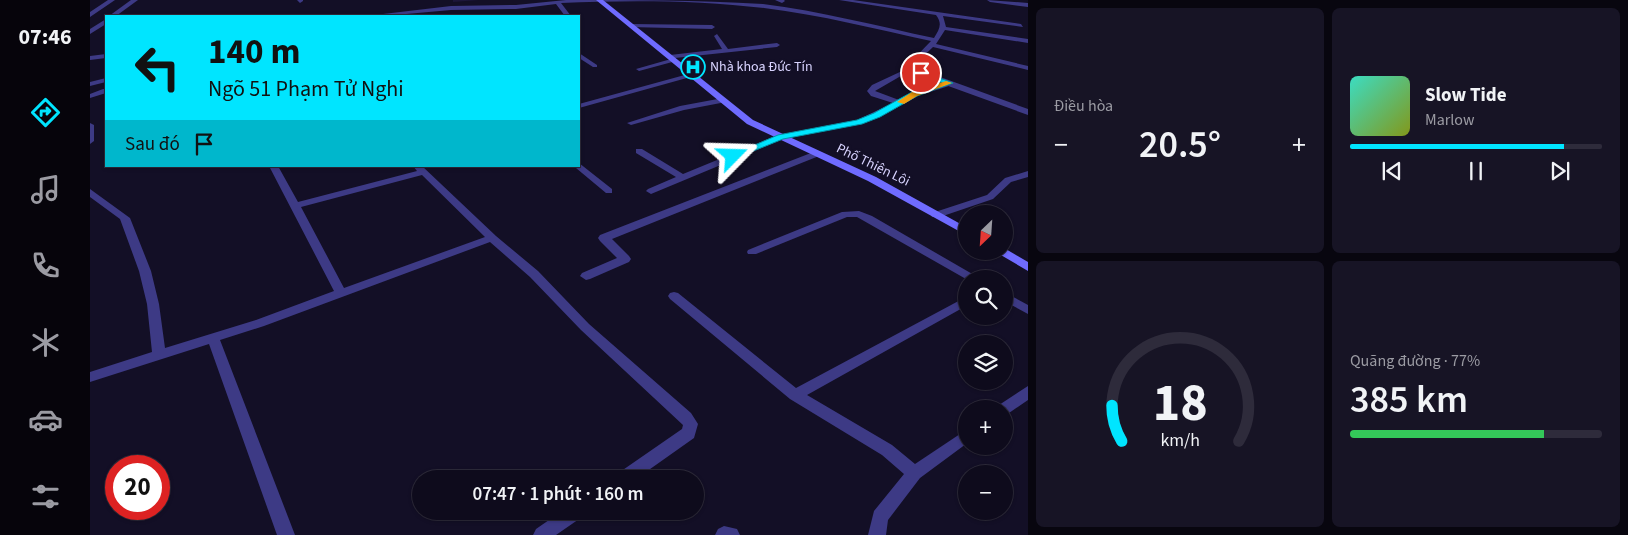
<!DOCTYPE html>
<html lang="vi">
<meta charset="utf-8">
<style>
:root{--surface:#0e0b1c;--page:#171425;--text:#f1f3f6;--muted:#9b9ba3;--line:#2e2b3b;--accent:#00e5ff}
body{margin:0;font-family:"Source Sans 3",sans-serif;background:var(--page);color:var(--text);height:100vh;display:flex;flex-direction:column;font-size:19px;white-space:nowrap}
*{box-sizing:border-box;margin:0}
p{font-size:16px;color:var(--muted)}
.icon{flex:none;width:28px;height:28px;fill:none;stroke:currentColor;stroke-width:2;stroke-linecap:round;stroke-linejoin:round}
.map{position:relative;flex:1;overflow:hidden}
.details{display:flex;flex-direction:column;gap:8px;padding:8px;background:#08060f;width:600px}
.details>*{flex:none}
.top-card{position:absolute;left:15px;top:15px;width:475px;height:152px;border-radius:0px;box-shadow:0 1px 4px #0004,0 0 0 1px var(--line);background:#00e5ff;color:#111;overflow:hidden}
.needle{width:32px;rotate:205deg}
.fabs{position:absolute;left:868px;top:205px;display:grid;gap:10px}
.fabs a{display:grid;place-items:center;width:55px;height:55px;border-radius:50%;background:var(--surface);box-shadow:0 1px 4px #0004,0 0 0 1px var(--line);font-size:25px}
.speed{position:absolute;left:15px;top:455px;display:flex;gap:10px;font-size:25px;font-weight:700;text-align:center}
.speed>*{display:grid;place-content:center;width:65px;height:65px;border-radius:50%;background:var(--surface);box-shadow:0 1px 4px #0004,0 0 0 1px var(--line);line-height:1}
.speed .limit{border:8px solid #d22;background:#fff;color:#111}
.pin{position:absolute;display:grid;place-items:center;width:42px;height:42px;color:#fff;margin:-21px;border:2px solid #fff;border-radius:50%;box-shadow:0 1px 5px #0007}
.me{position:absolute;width:55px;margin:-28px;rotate:68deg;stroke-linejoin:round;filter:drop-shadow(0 0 4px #0008)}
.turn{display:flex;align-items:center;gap:18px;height:105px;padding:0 20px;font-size:22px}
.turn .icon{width:65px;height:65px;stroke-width:2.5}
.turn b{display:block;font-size:35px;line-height:42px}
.then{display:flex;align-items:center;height:48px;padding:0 20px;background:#0003;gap:10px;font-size:19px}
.big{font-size:38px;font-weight:600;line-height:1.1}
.details .widget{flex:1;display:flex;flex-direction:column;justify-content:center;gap:8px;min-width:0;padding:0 18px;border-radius:8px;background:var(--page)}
.details .dial{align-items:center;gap:0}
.dial svg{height:130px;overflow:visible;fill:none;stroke:var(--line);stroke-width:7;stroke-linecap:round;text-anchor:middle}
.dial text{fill:var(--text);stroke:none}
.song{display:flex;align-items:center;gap:15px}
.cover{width:60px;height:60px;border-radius:8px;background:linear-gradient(135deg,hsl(170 70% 55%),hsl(70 70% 35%))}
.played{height:5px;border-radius:2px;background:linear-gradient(90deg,var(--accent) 85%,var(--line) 85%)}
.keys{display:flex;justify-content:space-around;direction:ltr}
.heat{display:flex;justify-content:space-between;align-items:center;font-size:28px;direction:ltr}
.charge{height:8px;border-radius:4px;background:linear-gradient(90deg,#34c759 77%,var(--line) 0)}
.details .tiles{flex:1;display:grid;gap:8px;grid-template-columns:repeat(2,1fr)}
.trip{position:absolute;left:322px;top:470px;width:292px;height:50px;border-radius:25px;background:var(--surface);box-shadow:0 1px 4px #0004,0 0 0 1px var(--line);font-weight:600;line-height:50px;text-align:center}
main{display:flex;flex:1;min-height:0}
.tabs{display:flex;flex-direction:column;width:90px;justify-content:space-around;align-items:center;background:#06040b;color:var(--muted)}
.tabs .icon{width:35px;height:35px}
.tabs .on{color:var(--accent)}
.tabs b{font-size:22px;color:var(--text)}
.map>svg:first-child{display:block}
</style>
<main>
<nav class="tabs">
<b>07:46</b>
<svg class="icon on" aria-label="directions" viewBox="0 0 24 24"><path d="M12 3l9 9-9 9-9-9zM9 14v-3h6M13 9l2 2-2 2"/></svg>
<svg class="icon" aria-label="music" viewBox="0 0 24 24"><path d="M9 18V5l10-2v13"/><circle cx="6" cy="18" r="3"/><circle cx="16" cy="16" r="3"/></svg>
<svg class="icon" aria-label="phone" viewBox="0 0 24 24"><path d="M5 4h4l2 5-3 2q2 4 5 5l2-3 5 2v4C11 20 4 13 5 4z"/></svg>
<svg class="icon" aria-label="climate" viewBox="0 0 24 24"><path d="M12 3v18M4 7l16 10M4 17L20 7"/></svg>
<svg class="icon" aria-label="car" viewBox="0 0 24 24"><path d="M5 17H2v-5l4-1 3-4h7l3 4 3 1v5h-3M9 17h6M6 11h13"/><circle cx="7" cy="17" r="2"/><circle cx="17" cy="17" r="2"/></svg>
<svg class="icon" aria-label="filters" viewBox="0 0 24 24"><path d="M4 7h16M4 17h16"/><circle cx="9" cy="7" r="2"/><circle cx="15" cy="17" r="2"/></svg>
</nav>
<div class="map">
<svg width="938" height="535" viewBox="0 0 938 535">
<rect width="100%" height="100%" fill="#130f26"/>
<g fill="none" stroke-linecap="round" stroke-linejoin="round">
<!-- service -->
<path fill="#3d3a85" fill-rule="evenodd" d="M207 0H213V1L210 3Z
M476 0C541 0 607 0 673 4 730 11 787 26 844 38 849 30 853 24 846 15L749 0H763L931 24 933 27 853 16 856 27 938 39V43L855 30 846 44 938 66V70L843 47 816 73 785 91 809 100 822 92 856 81H862V85L828 96 790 117 772 124 693 139 561 194 556 191 558 189 586 177 546 153V149H552L593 174 688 135 767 120 803 103 781 96 777 91 782 85 812 71 841 41C786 29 731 15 674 8 607 0 537 0 471 3L481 16H475L466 4 426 9 361 10 294 16H276L361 6 426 5Z
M685 0H694L695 1 692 3Z
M897 0 938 3V7L900 2Z
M541 24 622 25 625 27 622 29 539 27Z
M627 34 638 49 687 43 690 45 687 47 585 58 586 61 549 71 546 69 581 59 577 57 580 55 632 49 624 36Z
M489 53 507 65V67H503L489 58Z
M602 73 605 75 604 76 489 108V104Z
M16 78V82L0 86V82Z
M13 89H16V93L0 98V94Z
M633 98 637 100 636 102 594 110 541 125 537 123 590 106Z
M0 123 4 125V141L0 144Z
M489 163 522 189V193H516L486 168 485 166H489Z
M179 166H188L208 202 327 171 323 166H332L406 236 448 271 499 324 601 413 608 424 604 438 546 479H525L527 474 592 429 593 425 491 330 440 277 400 242 174 326 130 340 205 535H187L119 344 0 382V372L62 352 57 304 49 271 30 219 0 197V189L40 218 61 271 69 304 75 348 166 320 244 291ZM332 175 395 237 254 288 211 207Z
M938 171V177L921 182 903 199 850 217H842L841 215 842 213 897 195 915 178Z
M769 211 782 216 891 279H876L767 217H757L666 254H658L657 252 658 250 752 212Z
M584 292 588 293 706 388 876 297V306L717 395 802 445 825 464 876 430V444L830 478 798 520 796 535H778L784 511 814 474 792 455 700 399 580 299 578 296 580 293Z
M914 292 938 305V314L914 301Z
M938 386V400L919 413 914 415V409H907L909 405Z
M472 511H494L492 517 466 535H443L446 529Z
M634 526 647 529 650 535H625L628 529Z"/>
<!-- pedestrian -->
<path fill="#3d3a85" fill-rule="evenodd" d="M16 54V58L0 60V56Z"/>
<!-- minor -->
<path fill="#3d3a85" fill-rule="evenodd" d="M18 0H25L0 17V12Z
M41 0H48L26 16H19Z
M16 19V24L0 34V29Z
M814 66H820L938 109V115L814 70Z
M726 151 729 152V156L522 239 539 256 541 259 539 262 500 279 496 280 490 276 492 273 527 258 510 241 508 238 510 235Z"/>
<!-- secondary -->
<path fill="#6f6bff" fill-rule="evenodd" d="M506 0H513L663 120 786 177 876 227V235L778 181 657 124Z
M914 248 938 262V271L904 251H914Z"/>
</g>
<!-- shaded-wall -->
<path fill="#1d163a" d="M363 0H389L363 2Z"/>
<!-- route -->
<path fill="#00e5ff" stroke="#0095a6" d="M831 71 863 83 827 96 790 117 772 124 693 139 646 158H640L639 156 688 135 767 120 784 113 822 92 852 83 828 74V71Z"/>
<!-- slow -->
<path fill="#f59e0b" d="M856 81 862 83 827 96 814 104 807 102 822 92Z"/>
<!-- icons -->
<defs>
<g id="hospital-ring" transform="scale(1.25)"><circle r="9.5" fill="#130f26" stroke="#00e5ff" stroke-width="1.5"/><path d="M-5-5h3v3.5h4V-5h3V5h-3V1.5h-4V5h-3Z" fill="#00e5ff"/></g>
</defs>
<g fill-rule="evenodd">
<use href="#hospital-ring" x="603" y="67"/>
</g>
<g text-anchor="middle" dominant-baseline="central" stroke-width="5" stroke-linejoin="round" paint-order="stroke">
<!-- far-poi labels -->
<g font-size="14" fill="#d9d4ff" stroke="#130f26" text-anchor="start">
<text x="620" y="67">Nhà khoa Đức Tín</text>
</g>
<!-- far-street labels -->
<g font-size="14" fill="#d9d4ff" stroke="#130f26">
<text transform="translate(783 165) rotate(26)">Phố Thiên Lôi</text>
</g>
</g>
</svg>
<div class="fabs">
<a><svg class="needle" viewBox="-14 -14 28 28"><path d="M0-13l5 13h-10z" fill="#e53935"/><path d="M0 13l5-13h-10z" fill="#9b9ba3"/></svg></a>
<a><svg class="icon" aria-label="search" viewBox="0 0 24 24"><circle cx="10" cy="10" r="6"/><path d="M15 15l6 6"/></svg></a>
<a><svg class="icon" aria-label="layers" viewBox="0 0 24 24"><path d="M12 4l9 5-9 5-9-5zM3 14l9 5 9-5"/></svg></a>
<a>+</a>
<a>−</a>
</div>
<div class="speed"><div class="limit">20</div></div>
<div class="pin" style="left:831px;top:73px;background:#d93025"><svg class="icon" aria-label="arrive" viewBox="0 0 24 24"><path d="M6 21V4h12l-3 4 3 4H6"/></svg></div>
<svg class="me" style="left:643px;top:156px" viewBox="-20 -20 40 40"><path d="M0-17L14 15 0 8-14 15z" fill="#00e5ff" stroke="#fff" stroke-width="4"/></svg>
<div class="trip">07:47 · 1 phút · 160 m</div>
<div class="top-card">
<div class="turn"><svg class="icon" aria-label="left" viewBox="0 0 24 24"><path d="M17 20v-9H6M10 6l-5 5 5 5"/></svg><div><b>140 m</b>Ngõ 51 Phạm Tử Nghi</div></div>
<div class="then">Sau đó<svg class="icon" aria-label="arrive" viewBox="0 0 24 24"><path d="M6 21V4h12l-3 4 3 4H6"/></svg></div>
</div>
</div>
<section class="details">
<div class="tiles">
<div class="widget"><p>Điều hòa</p>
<div class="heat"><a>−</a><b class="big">20.5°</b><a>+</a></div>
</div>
<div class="widget">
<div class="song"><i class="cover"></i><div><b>Slow Tide</b><p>Marlow</p></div></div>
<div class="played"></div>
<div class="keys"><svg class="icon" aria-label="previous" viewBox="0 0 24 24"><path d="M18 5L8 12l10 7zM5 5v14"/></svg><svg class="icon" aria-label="pause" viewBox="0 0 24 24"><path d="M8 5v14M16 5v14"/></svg><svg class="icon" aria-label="next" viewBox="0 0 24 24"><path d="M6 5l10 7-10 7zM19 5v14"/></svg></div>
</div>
<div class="widget dial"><svg viewBox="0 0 100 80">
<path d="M14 69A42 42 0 1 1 86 69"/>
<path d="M14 69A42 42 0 0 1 8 47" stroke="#00e5ff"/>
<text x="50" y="56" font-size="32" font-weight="700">18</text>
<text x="50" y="72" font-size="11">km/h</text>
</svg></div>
<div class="widget"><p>Quãng đường · 77%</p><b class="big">385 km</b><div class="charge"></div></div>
</div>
</section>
</main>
